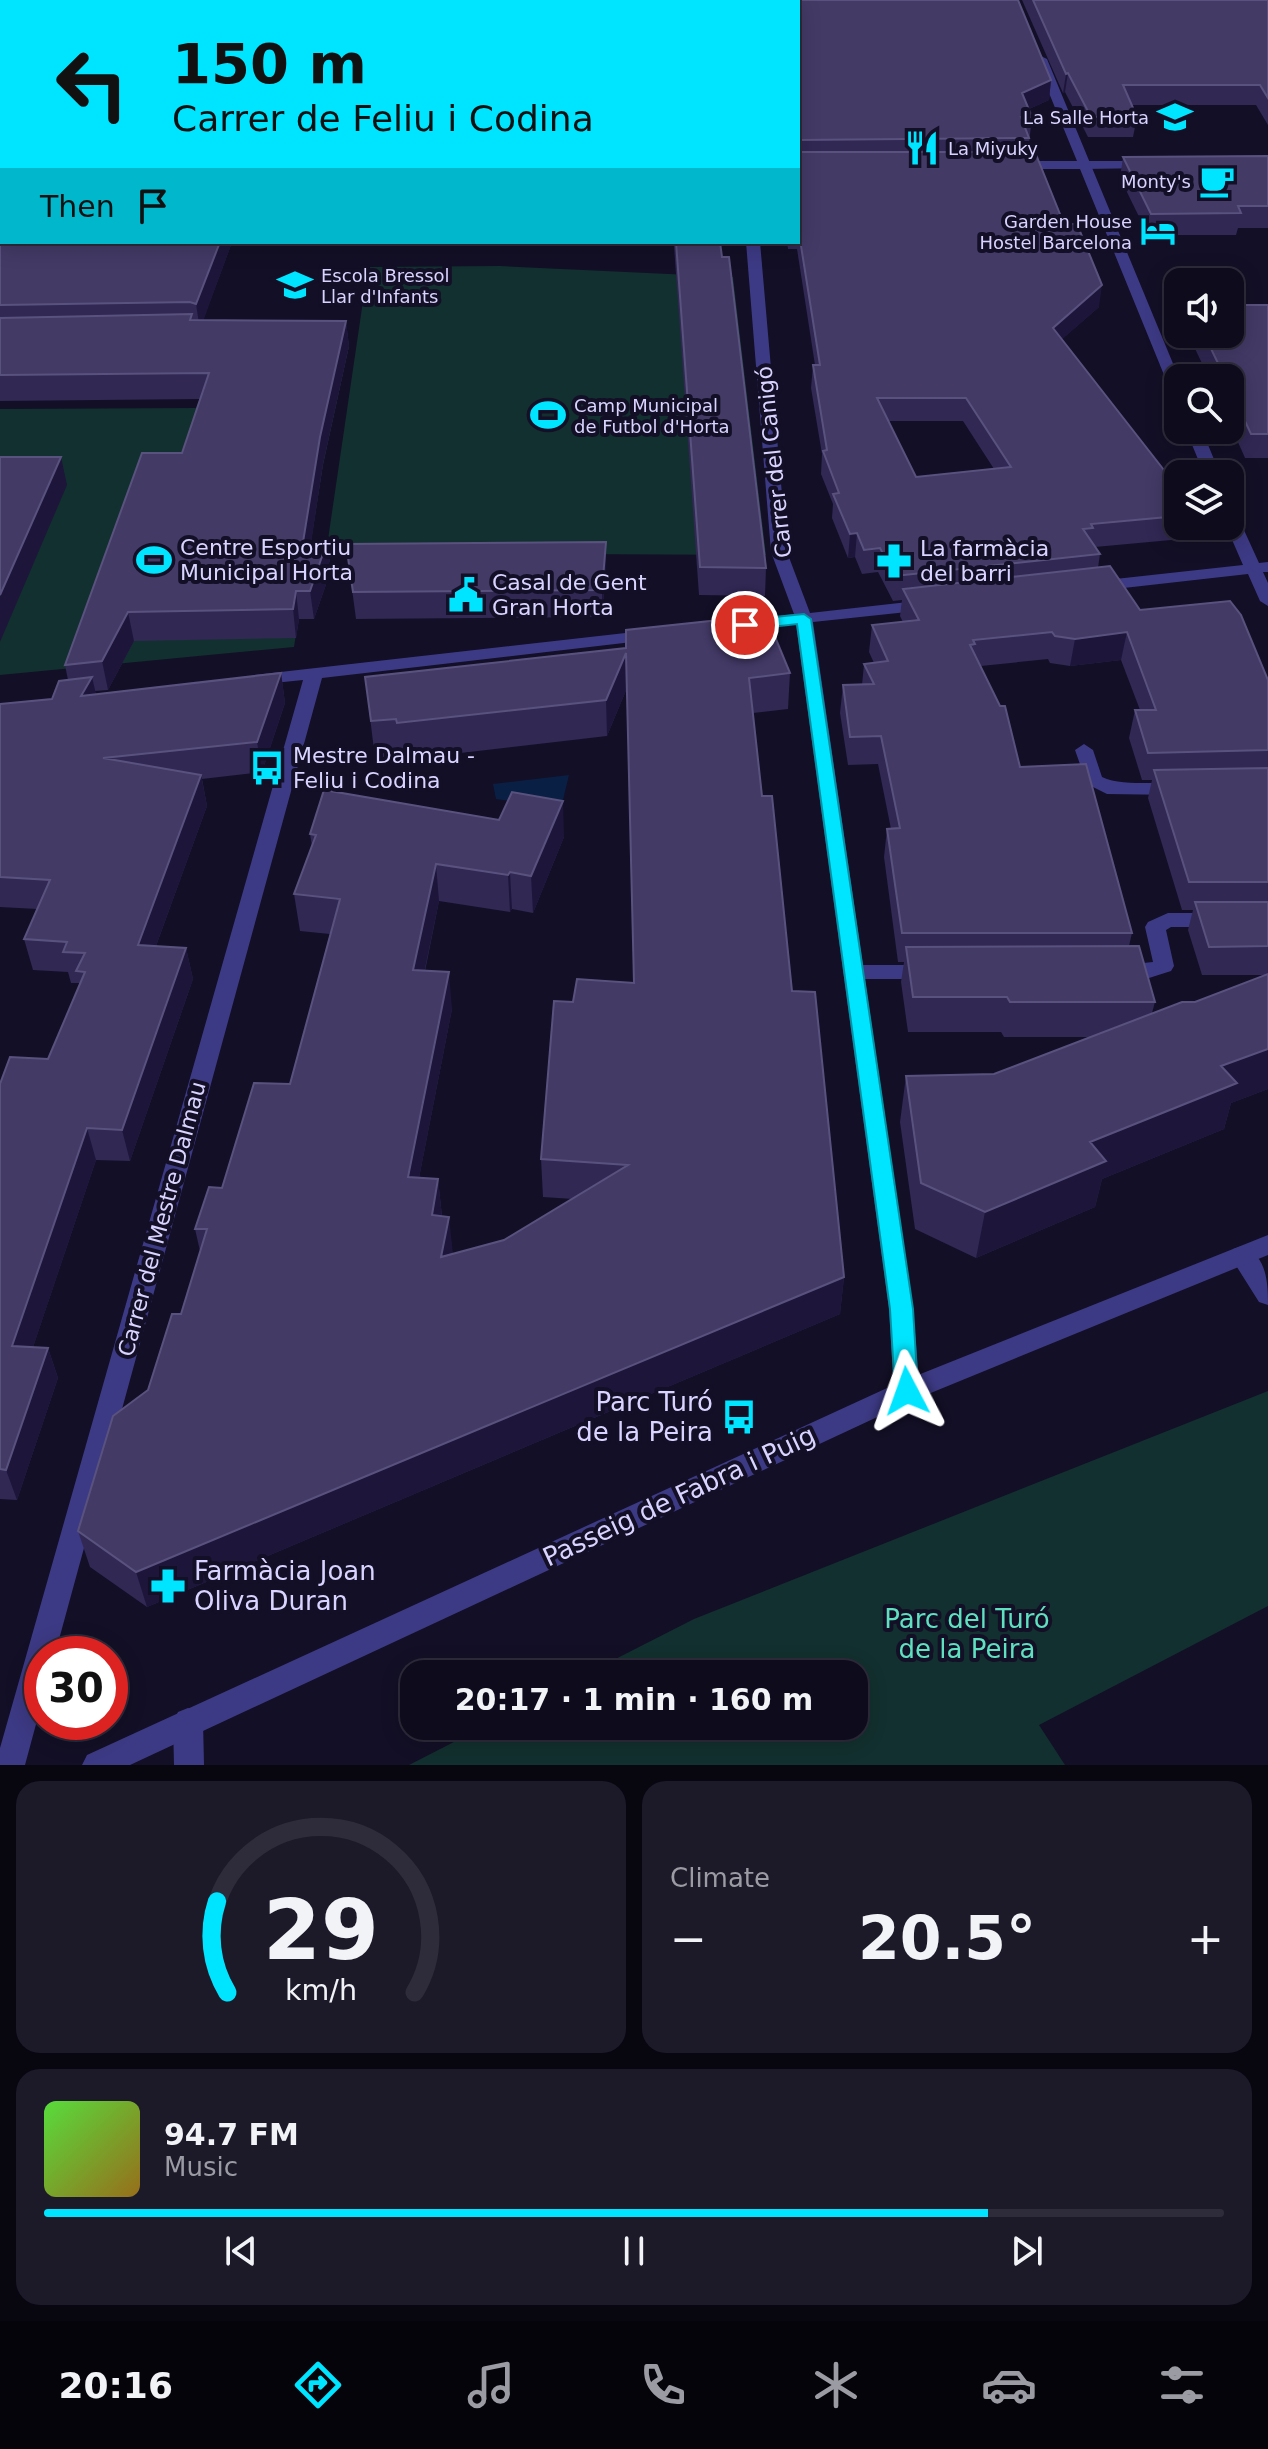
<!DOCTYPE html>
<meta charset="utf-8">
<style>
:root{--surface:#0e0b1c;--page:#1c1929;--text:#f1f3f6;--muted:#9b9ba3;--line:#2e2b3b;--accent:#00e5ff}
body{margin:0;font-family:"DejaVu Sans",sans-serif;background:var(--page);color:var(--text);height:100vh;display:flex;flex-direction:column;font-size:30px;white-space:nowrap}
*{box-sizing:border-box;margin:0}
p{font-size:26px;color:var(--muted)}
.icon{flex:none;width:44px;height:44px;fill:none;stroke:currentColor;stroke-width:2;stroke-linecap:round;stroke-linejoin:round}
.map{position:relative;height:1765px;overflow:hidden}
.details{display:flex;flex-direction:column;gap:16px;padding:16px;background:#08060f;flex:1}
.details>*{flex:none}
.guide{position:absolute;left:0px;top:0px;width:800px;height:244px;box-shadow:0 4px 20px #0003,0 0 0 2px var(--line);background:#00e5ff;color:#111;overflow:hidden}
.fabs{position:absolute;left:1164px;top:268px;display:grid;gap:16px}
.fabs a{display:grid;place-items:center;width:80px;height:80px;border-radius:16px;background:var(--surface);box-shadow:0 4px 20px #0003,0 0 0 2px var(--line);font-size:40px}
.speed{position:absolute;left:24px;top:1636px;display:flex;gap:16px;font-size:40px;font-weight:700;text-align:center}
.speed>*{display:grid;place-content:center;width:104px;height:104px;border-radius:50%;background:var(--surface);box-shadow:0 4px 20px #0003,0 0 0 2px var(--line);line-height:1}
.speed .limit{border:12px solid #d22;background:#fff;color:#111}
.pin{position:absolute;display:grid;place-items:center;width:68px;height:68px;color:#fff;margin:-34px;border:4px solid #fff;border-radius:50%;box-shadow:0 2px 8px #0007}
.me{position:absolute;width:88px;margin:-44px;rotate:356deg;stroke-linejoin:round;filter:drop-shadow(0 0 6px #0008)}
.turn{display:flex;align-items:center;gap:28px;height:168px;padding:0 40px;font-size:36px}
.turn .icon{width:104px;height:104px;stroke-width:2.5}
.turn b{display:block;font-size:56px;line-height:68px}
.then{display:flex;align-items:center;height:76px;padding:0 40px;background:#0003;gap:16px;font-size:30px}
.big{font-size:60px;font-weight:600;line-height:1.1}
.details .card{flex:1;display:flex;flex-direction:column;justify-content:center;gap:12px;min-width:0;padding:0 28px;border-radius:24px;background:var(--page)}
.details .dial{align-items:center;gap:0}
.dial svg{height:208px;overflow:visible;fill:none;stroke:var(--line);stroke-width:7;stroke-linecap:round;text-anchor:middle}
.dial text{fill:var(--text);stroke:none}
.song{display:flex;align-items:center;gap:24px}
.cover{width:96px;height:96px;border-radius:12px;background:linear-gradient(135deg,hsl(110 70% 55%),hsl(40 70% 35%))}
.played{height:8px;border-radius:4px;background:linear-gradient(90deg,var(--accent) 80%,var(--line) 80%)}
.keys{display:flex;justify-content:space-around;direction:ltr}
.heat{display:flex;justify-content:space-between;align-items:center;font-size:44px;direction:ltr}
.details .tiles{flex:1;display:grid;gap:16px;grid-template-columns:1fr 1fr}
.card:last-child{grid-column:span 2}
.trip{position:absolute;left:400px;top:1660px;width:468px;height:80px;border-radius:24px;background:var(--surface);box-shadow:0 4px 20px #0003,0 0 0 2px var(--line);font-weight:600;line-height:80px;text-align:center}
.tabs{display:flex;height:128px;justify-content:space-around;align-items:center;background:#06040b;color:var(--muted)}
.tabs .icon{width:56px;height:56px}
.tabs .active{color:var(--accent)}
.tabs b{font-size:36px;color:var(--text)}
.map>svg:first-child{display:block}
</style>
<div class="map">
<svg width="1268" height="1765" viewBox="0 0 1268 1765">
<rect width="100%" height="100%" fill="#130f26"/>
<!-- green -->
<path fill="#12302f" d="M500 266 733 277 766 555 326 553 368 267Z
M349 346 323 465 294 647 0 675V409L196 408 220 347Z
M1268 1391V1606L1039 1725 1065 1765H409L485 1726H854V1674H586L694 1619Z"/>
<!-- water -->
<path fill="#0a1f44" d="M569 775 561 808 496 799 493 784Z"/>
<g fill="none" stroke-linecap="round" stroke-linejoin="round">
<!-- service -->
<path fill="#3d3a85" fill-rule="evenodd" d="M1084 744 1093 750 1102 777C1126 789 1174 777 1185 789L1176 795 1107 794 1087 784 1075 750Z
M1168 913H1268V927H1171L1166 930 1174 966 1171 971 1149 978 1114 976 1111 971 1114 966 1153 962 1145 927 1148 922Z
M853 965H929L936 967 939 972 936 977 929 979H853L846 977 843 972 846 967Z"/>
<!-- pedestrian -->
<path fill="#3d3a85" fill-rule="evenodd" d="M1148 161 1154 165 1152 168 1083 169 1077 165 1083 161Z"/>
<!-- minor -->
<path fill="#3d3a85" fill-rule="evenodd" d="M721 0H731V2H721Z
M1041 56 1047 59 1179 378 1178 396 1171 392 1080 169H1015L1009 165 1015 161H1077L1035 59Z
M746 242H760L787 552 810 613 926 600 934 605 926 610 813 622 913 1309 920 1391 916 1399 907 1402 898 1399 894 1391 889 1309 796 624 743 630 734 625 743 620 794 614 771 552Z
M1186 430H1202L1220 474H1204Z
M1230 512 1238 517 1259 563 1268 562V572H1263L1268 583V606L1260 601 1248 574 1097 591 1089 586 1097 581 1243 565 1226 526H1230Z
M652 630 661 635 658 639 322 678 55 1654H42V1702L25 1765H0V1748L303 680 254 685 245 680 254 675Z
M1242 1246C1267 1255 1268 1283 1268 1305L1259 1302 1230 1256 1233 1249Z
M188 1708 198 1712 203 1722 204 1765H174L173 1722 178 1712Z"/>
<!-- tertiary -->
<path fill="#3d3a85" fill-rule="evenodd" d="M1268 1235V1255L916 1399 130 1765H82L87 1755 898 1383Z"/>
</g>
<!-- wall -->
<path fill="#312854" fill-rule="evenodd" d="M747 0H1018L1051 80 1049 100 1029 109 1032 117 1028 152 1099 307 1062 339 1178 488V526H1196L1193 538 1095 547 1100 554 1098 568 1140 610 1268 680V1089L1231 1103 1224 1129 1102 1179 1095 1207 976 1258 915 1229 900 1122 906 1076 994 1074 1090 1037H1004L1001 1032H908L901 982 904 962H898L884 857 887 829H891L878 764 848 765 840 713 843 685H862L864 664 874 663 869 652 872 625 903 622 900 616 902 600 893 601 878 572 862 574 855 557 848 558 832 518 833 504 821 474 822 454 811 388 813 365H815L797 249H788L787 242H798V2H748ZM889 421H963L994 469 916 477ZM1048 659 1050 663 1070 666 1121 660 1140 710H1135L1129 738 1142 780H1152L1148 798 1182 910H1193L1188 930 1202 975H1267L1195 1002 1152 1013 1155 1002 1129 946 1132 933 1020 767 981 666Z
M1022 0H1268V125L1256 105H1132L1137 117 1133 137H1088L1065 92 1063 93Z
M1268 156V228H1238L1236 235H1148L1120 178 1123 157Z
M0 200 2 242H321L320 246 231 245 203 320 346 321 349 346 323 464 311 542H327L331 570 314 619H299L296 638 134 641 108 690 95 691 96 695 281 673 285 703 262 772 202 779 207 806 156 946 186 948 193 979 130 1161 96 1160 33 1347 48 1348 58 1378 17 1500 0 1499V1084L48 1059 79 985V983H71L68 972 33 970 24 939 37 909 0 907V704L52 699 68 680 65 665 182 453 200 399 0 401Z
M458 242H720L766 568 765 596 699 595 674 246H473Z
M1268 305V458H1245L1230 424V378H1209L1188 334H1230Z
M606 542V569L602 617 356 619 346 544Z
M790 673 788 709 753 713 762 796 792 991 844 1277 840 1314 147 1607 90 1567 78 1531 148 1390 181 1314 200 1251 195 1229 290 1084 330 934 300 931 294 894 312 846 310 834 564 837 533 913 512 909 510 912 439 901 425 971 452 1009 419 1178 438 1179 442 1216 453 1254 504 1240 573 1199 543 1197 541 1159 573 1002 634 983 627 688 607 736 401 760 400 755 375 758 365 677Z"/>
<!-- shaded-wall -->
<path fill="#1d163a" d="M1068 73 1065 92 1063 93 1066 74Z
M1051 80 1049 100 1020 113 1022 93Z
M2 89V119L0 122V92Z
M220 242H231V245L200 330 196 304Z
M1102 285 1099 307 1050 350 1053 328Z
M346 321 349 346 323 464 307 570 303 542 320 437Z
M61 457 67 485 0 642V595Z
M857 533 855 557 848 558 850 534Z
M327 542 331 570 314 619 310 591Z
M606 542V569L602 617V590Z
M296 591 299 619 296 638 293 609Z
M128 612 134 641 108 690 102 661Z
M1127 632 1121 660 1070 666 1075 639Z
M626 653 627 688 607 736 606 700Z
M281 673 285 703 262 772 257 742Z
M92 677 99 707 81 696Z
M201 775 207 806 145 976 138 945Z
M563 801 564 837 533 913 531 876Z
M436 864 439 901 417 1007 413 970Z
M510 872 512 909 510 912 508 875Z
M186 948 193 979 130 1161 122 1130Z
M449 972 452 1009 412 1214 408 1177Z
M1268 1049V1089L1231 1103 1224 1129 1102 1179 1095 1207 976 1258 985 1212 1090 1142 1221 1066Z
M87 1128 96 1160 23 1377 12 1346Z
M438 1179 442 1217 432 1215Z
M449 1217 453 1254 441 1257Z
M844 1277 840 1314 147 1607 136 1572Z
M48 1348 58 1378 17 1500 6 1470Z"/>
<!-- building -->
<path fill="#433a66" stroke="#5a527e" stroke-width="2" fill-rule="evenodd" d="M0 0H703V2H2V89L0 92Z
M751 0H1018L1051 80 1022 93 1032 117H1021L1029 138 798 140V2H751Z
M1033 0H1268V98L1260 85H1123L1137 117H1091L1068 73 1066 74Z
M798 151 799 152H1035L1064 224H1077L1102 285 1053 328 1178 488V516L1091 524 1093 528 1083 529 1100 554 895 576 880 548 864 550 857 533 850 534 833 494 839 493 823 451 827 450 813 365H820L798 227ZM877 398H966L1011 467 916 477Z
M1268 156V206H1238L1241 213 1151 214 1123 157Z
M0 200H2V242H220L196 304 190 302 0 305Z
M676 242H720L722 257H729L766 568 700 567Z
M1230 305H1268V434H1251L1230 389V378H1225L1204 334H1230Z
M192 314 190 320 346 321 320 437 303 542H327L310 591H296L293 609 128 612 102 661 65 665 142 453H182L209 373 0 375V318Z
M0 457H61L0 595Z
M606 542 602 590 353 592 346 544Z
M1110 566 1140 610 1230 601 1241 615 1268 680V750L1148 753 1135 710H1156L1127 632 1075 639 1055 636 1052 632 973 640 975 644 970 645 1000 706H1005L1020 767 1086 764 1132 933H902L887 829 900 828 881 736 850 737 843 685 874 684 864 664 888 661 872 625 919 620 903 589Z
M766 615 790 673 749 678 762 796H772L792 991 815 992 844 1277 136 1572 78 1531 113 1416 148 1390 172 1314H181L207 1229H195L209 1187 222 1188 254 1083 290 1084 340 899 294 894 316 835 310 834 324 790 499 820 512 792 563 801 531 876 510 872 508 875 436 864 413 970 449 972 408 1177 438 1179 432 1215 449 1217 441 1257 504 1240 628 1165 541 1159 554 1001 573 1002 577 979 634 983 626 653 606 700 397 723 396 719 371 721 365 677 626 648V630Z
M281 673 257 742 103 758 201 775 138 945 186 948 122 1130 87 1128 12 1346 48 1348 6 1470 0 1469V1084L10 1057 48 1059 85 972 76 971 85 953 63 952 67 942 24 939 50 880 0 877V704L52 699 59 681 92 677 81 696Z
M1268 768V882H1189L1154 770Z
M1195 902H1268V946L1209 947Z
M1139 946 1155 1002H1010L1007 997H913L906 947Z
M1268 974V1049L1221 1066 1237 1083 1090 1142 1106 1161 985 1212 921 1183 906 1076 994 1074 1182 1002H1195Z"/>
<!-- route -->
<path fill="#00e5ff" stroke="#0095a6" stroke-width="2" d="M804 614 811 619 913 1309 918 1391 915 1398 907 1401 898 1398 895 1391 890 1309 797 624 745 630 737 625 745 620Z"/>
<!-- icons -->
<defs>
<g id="school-bare" transform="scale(2.76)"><path d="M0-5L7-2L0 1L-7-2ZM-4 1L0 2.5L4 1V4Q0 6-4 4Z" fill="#00e5ff" stroke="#130f26" stroke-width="2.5" paint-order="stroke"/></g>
<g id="restaurant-bare" transform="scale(2.76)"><path d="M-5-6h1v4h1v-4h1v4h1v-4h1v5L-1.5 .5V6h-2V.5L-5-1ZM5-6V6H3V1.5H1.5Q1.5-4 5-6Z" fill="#00e5ff" stroke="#130f26" stroke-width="2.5" paint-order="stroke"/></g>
<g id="cafe-bare" transform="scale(2.76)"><path d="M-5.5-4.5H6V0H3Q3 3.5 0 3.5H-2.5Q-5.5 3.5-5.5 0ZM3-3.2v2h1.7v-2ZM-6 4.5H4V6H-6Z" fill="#00e5ff" stroke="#130f26" stroke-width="2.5" paint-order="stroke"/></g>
<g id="hotel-bare" transform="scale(2.76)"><path d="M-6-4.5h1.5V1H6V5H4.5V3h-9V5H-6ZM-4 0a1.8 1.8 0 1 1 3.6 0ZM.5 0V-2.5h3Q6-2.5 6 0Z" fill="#00e5ff" stroke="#130f26" stroke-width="2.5" paint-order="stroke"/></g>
<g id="stadium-bare" transform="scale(2.76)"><path d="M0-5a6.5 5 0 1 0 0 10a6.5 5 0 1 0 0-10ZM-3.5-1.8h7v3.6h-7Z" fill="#00e5ff" stroke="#130f26" stroke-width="2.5" paint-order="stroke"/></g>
<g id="pharmacy-bare" transform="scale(2.76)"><path d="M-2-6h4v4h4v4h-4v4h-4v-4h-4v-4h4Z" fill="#00e5ff" stroke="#130f26" stroke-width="2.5" paint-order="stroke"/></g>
<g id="civic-bare" transform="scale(2.76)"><path d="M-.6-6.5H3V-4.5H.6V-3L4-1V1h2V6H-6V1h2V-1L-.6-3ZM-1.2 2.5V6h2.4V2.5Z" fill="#00e5ff" stroke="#130f26" stroke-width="2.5" paint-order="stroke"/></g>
<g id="bus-bare" transform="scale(2.76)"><path d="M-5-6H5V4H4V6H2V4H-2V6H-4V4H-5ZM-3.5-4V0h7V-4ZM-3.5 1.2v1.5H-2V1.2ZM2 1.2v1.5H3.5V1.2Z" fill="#00e5ff" stroke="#130f26" stroke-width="2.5" paint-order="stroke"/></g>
</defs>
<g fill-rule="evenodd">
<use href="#school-bare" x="1175" y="117"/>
<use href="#restaurant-bare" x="922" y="148"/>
<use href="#cafe-bare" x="1217" y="181"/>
<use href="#hotel-bare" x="1158" y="231"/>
<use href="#school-bare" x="295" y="285"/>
<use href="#stadium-bare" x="548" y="415"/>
<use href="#stadium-bare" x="154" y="560"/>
<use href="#pharmacy-bare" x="894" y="561"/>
<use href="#civic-bare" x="466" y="595"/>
<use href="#bus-bare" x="267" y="768"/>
<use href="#bus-bare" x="739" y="1417"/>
<use href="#pharmacy-bare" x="168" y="1586"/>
</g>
<g text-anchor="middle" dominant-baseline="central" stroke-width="8" stroke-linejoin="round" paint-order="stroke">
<!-- far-poi labels -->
<g font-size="18" fill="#d9d4ff" stroke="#130f26" text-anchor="end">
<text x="1149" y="117">La Salle Horta</text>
<text x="948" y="148" text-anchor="start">La Miyuky</text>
<text x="1191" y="181">Monty's</text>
<text x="1132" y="221">Garden House<tspan x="1132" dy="21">Hostel Barcelona</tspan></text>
<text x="321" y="275" text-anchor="start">Escola Bressol<tspan x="321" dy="21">Llar d'Infants</tspan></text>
<text x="574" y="405" text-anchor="start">Camp Municipal<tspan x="574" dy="21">de Futbol d'Horta</tspan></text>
</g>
<!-- street labels -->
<g font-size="22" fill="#d9d4ff" stroke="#130f26">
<text transform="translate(774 462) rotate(-96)">Carrer del Canigó</text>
<text transform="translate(162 1219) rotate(-75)">Carrer del Mestre Dalmau</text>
</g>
<!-- poi labels -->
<g font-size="22" fill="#d9d4ff" stroke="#130f26" text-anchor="start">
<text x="180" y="547">Centre Esportiu<tspan x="180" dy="25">Municipal Horta</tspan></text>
<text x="920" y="548">La farmàcia<tspan x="920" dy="25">del barri</tspan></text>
<text x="492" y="582">Casal de Gent<tspan x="492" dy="25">Gran Horta</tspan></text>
<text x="293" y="755">Mestre Dalmau -<tspan x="293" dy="25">Feliu i Codina</tspan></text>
</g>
<!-- near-poi labels -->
<g font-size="26" fill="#d9d4ff" stroke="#130f26" text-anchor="end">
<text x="713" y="1402">Parc Turó<tspan x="713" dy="30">de la Peira</tspan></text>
<text x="194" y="1571" text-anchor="start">Farmàcia Joan<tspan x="194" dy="30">Oliva Duran</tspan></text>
</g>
<!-- near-street labels -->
<g font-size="26" fill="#d9d4ff" stroke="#130f26">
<text transform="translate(679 1496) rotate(-25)">Passeig de Fabra i Puig</text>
</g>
<!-- near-park labels -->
<g font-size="26" fill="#5fe0c0" stroke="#130f26">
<text x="967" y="1619">Parc del Turó<tspan x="967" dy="30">de la Peira</tspan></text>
</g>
</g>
</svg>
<div class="fabs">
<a><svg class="icon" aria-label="sound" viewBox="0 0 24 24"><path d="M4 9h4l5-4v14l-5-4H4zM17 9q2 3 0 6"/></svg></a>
<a><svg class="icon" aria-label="search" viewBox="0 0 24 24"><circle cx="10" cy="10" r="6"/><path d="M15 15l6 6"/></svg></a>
<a><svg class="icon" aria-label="layers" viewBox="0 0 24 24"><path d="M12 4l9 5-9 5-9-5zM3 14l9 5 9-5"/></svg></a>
</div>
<div class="speed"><div class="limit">30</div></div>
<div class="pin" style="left:745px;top:625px;background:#d93025"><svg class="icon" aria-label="arrive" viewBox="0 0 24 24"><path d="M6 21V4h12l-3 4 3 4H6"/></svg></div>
<svg class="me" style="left:907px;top:1391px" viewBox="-20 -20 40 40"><path d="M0-17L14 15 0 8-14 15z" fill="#00e5ff" stroke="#fff" stroke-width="4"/></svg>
<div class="trip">20:17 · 1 min · 160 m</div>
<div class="guide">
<div class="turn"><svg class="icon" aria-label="left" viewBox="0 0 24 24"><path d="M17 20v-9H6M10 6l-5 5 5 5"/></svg><div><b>150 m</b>Carrer de Feliu i Codina</div></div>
<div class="then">Then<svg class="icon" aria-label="arrive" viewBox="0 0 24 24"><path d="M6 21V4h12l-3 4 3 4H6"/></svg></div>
</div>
</div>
<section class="details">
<div class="tiles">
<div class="card dial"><svg viewBox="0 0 100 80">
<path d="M14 69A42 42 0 1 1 86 69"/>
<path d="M14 69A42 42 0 0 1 10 34" stroke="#00e5ff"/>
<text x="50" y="56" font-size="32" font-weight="700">29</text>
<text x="50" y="72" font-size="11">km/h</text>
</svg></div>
<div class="card"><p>Climate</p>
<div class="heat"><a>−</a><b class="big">20.5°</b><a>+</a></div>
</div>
<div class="card">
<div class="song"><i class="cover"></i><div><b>94.7 FM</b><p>Music</p></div></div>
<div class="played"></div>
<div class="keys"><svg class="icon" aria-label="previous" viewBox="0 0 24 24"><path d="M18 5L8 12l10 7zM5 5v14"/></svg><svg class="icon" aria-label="pause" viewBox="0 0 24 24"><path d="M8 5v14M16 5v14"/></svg><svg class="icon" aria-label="next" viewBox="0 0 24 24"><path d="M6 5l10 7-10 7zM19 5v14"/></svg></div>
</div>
</div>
</section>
<nav class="tabs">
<b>20:16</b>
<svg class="icon active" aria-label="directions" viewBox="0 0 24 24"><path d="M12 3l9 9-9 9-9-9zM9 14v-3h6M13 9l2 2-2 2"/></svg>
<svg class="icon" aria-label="music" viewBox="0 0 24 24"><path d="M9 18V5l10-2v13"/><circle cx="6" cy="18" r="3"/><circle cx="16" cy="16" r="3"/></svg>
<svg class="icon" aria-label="phone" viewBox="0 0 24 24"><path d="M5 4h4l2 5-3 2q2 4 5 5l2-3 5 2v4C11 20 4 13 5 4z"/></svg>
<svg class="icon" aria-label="climate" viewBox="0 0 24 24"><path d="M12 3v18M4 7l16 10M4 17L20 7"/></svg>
<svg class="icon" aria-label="car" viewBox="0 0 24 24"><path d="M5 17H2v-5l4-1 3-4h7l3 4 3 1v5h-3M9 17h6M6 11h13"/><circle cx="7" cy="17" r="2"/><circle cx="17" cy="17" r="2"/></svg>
<svg class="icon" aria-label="filters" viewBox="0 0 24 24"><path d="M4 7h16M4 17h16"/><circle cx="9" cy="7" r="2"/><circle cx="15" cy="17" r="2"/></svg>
</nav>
